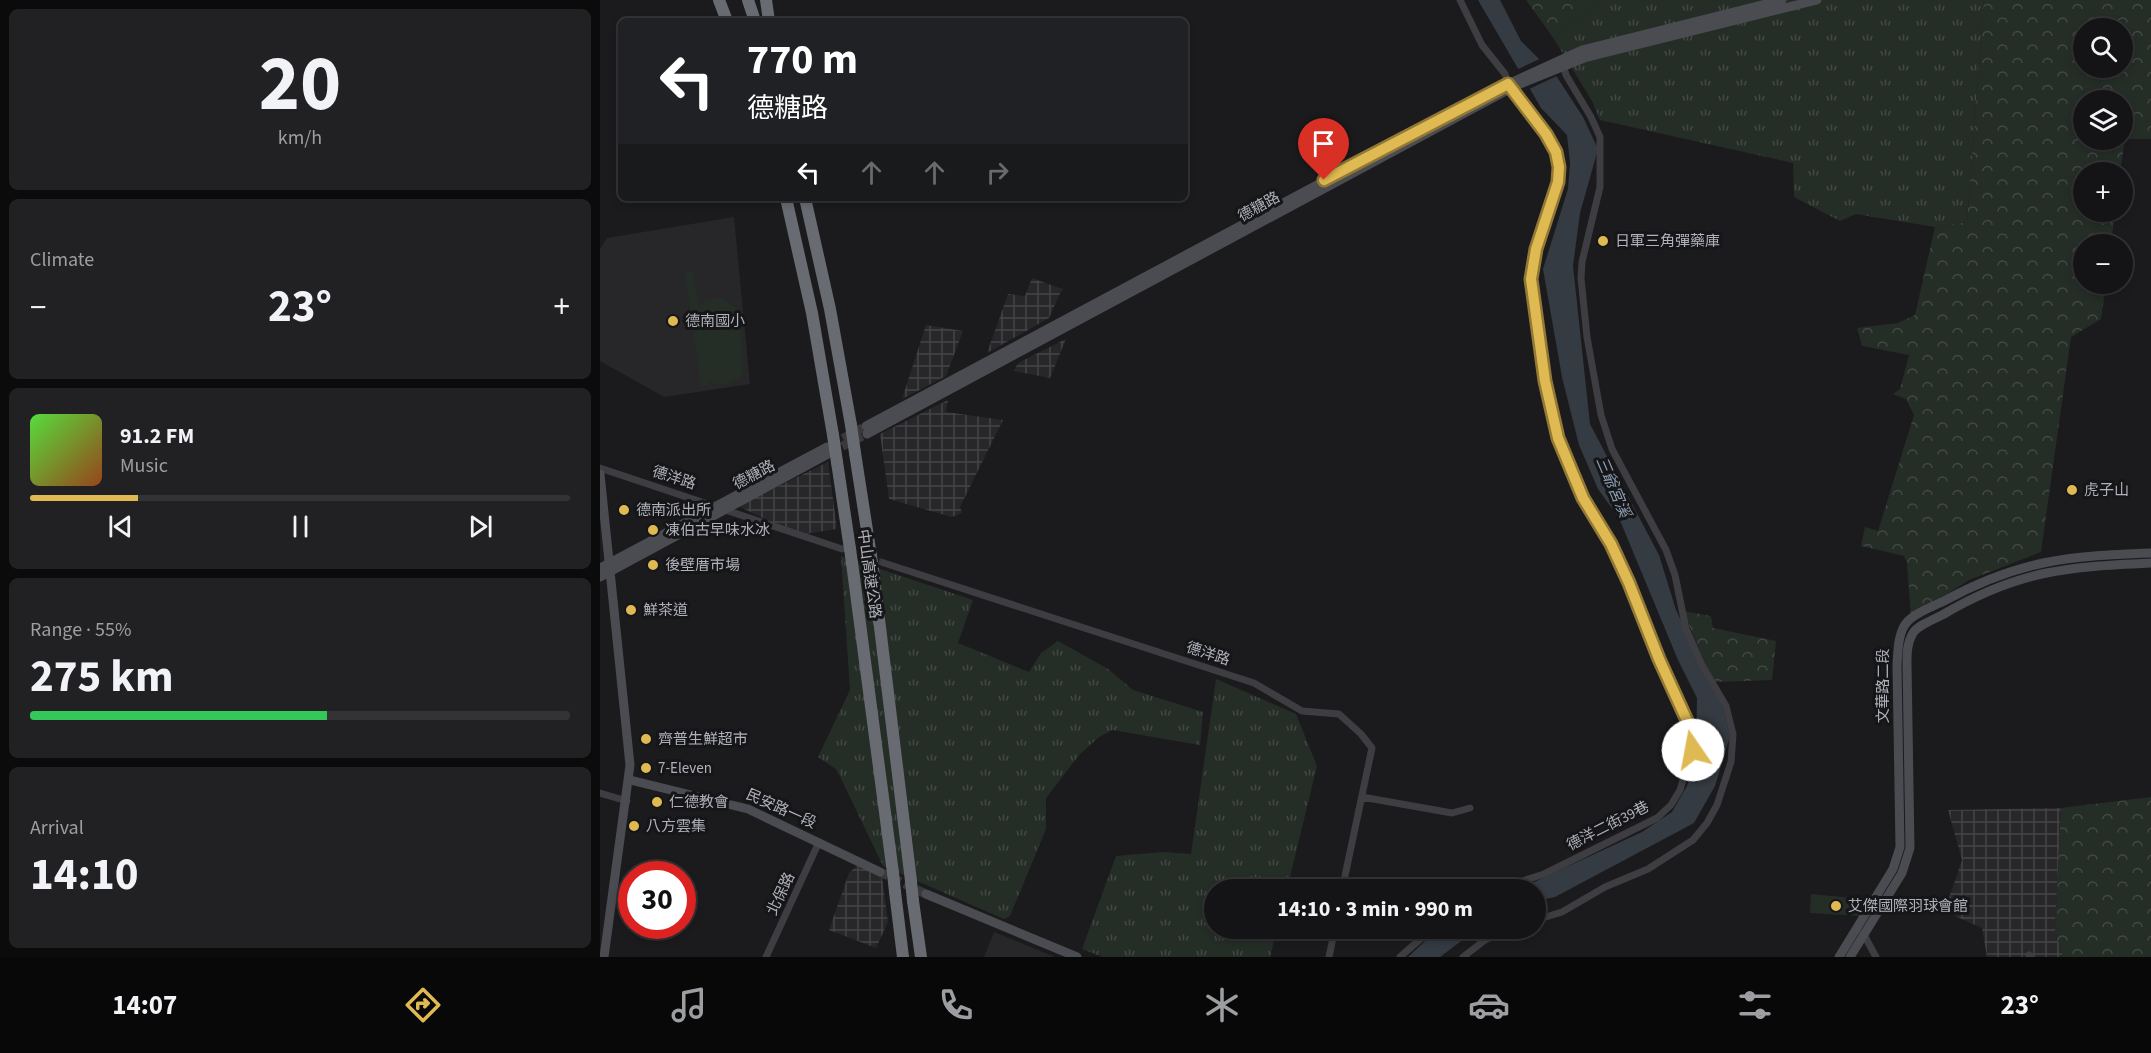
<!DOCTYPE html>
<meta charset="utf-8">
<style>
:root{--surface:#141416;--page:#212123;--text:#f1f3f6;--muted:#9d9ea1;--line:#333335;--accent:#dfb951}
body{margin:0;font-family:"Source Sans 3","Noto Sans TC",sans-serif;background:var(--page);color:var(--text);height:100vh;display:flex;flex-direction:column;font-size:22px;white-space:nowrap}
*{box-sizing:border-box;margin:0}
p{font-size:20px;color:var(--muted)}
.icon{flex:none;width:33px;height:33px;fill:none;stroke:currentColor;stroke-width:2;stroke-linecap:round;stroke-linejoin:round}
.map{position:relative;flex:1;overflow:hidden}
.panel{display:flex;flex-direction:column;gap:9px;padding:9px;background:#0b0b0c;width:600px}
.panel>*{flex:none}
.banner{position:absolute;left:18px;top:18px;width:570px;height:183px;border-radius:9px;box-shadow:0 3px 9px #0003,0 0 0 2px var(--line);background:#202124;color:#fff;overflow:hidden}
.buttons{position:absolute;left:1473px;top:18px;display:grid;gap:12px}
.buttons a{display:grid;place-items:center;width:60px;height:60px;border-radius:50%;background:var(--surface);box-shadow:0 3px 9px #0003,0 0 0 2px var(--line);font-size:30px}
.speed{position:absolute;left:18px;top:861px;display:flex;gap:12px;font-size:30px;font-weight:700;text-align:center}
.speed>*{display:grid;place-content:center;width:78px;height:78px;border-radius:50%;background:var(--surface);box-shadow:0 3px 9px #0003,0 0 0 2px var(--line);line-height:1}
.speed .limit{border:9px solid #d22;background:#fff;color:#111}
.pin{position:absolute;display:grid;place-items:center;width:51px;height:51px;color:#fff;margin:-62px -26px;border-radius:50% 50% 50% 0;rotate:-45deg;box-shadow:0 0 6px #0007}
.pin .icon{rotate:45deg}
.me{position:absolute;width:66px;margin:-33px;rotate:348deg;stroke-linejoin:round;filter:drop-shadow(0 0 4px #0008)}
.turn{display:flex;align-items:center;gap:21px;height:126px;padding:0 30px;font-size:27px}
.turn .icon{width:78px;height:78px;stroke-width:2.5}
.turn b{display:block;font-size:42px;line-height:51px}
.lanes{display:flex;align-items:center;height:57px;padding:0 30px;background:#0003;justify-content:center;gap:30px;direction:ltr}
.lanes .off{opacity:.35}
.big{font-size:45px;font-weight:700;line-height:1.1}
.panel .card{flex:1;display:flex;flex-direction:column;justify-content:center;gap:9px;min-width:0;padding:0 21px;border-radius:9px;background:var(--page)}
.panel .dial{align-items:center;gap:0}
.dial b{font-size:78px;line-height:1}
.song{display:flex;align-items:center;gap:18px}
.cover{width:72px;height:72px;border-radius:9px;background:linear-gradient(135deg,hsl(110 70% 55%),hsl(20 70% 35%))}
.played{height:6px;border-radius:3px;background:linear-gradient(90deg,var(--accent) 20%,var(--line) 20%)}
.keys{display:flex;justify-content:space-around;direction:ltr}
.heat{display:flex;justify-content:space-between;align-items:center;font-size:33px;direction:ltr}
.charge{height:9px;border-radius:4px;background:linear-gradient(90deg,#34c759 55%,var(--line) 0)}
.trip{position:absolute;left:604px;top:879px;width:342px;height:60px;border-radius:30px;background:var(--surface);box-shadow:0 3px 9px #0003,0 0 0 2px var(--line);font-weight:700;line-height:60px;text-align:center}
.tabs{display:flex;height:96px;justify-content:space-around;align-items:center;background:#080809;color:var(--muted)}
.tabs .icon{width:42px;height:42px}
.tabs .selected{color:var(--accent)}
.tabs b{font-size:27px;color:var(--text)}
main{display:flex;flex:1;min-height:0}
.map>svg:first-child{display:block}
</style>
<main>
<section class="panel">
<div class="card dial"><b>20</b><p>km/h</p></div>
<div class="card"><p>Climate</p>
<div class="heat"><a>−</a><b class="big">23°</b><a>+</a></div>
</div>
<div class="card">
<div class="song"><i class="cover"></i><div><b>91.2 FM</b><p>Music</p></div></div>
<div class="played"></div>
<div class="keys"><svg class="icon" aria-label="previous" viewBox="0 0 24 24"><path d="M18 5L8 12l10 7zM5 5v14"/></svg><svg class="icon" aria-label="pause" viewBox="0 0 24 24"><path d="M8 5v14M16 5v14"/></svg><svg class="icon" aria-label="next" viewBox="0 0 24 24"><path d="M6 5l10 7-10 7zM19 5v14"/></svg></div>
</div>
<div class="card"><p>Range · 55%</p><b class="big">275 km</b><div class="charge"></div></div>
<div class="card"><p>Arrival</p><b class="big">14:10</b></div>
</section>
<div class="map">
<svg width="1551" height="957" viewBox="0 0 1551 957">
<defs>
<pattern id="industrial-grid" width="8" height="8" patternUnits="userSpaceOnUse" patternTransform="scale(1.5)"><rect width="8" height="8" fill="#27272a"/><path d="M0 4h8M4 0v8" fill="none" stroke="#444447"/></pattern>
<pattern id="grass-tufts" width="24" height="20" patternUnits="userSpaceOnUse" patternTransform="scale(1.5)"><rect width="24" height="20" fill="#252d27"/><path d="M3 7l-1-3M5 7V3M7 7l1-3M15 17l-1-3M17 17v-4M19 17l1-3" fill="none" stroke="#424944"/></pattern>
<pattern id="forest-crowns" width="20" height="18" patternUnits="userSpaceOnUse" patternTransform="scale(1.5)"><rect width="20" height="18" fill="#252d27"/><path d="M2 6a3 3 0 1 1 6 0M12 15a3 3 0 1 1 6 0" fill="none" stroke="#424944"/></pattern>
</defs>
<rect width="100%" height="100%" fill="#1b1b1d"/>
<!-- built -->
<path fill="#27272a" d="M134 217 150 384 64 397 0 361V249L7 238Z
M394 932 455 957H384Z"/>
<!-- industrial -->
<path fill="url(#industrial-grid)" d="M432 278 462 289 449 318 387 353 408 294 425 296Z
M326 325 363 331 346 376 302 399Z
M466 339 450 378 414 371 418 363Z
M348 400 346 412 403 420 360 507 362 513 352 517 289 499 280 434Z
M228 462 237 529 198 535 138 506Z
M1461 808 1455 929 1463 957H1387L1382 928 1355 916 1348 901 1362 860 1348 810Z
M259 864 282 877 288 922 276 948 229 930 249 873Z"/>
<!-- grass -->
<path fill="url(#grass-tufts)" d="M999 0H1384L1367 222 1335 227 1256 214 1240 221 1194 197 1193 163 1000 120 992 101 954 39Z
M241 556 373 600 358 643 429 672 441 653 458 641 508 669 533 690 603 712 600 745 512 730 499 737 480 754 446 798V829L410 916 404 919 283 866 237 770 218 757 250 690Z
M616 679 696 714 717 766 687 889 615 890V928L677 929 670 957H503L482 949 516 856 562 852 591 854Z"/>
<!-- forest -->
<path fill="url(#forest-crowns)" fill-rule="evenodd" d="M926 0H999L954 39Z
M1384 0H1551V139H1525L1520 172H1484V212H1515L1511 244H1484V284H1506L1501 319 1471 337 1441 552 1369 580 1311 617 1307 563 1304 556 1261 546 1265 527 1278 531 1314 415 1306 399 1293 394 1300 389 1309 355 1262 346 1257 328 1298 323 1315 315 1335 227 1367 222ZM1484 28H1522V68H1484ZM1484 100H1522V140H1484Z
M1083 611 1111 616 1113 628 1176 641 1172 680 1113 682Z
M1551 797V957H1463L1455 929 1461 808Z"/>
<!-- pitch -->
<path fill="#252d27" d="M93 271 99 306 106 300 120 298 138 309 144 365 141 376C131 384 119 388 108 380V385L101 386 85 272Z
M1211 894 1263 899 1262 916 1210 913Z"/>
<!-- water -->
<path fill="#343b42" d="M878 0H900L921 41 957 77 983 117 998 149 980 213 973 266 990 424 1059 555 1076 610 1123 708 1130 736 1115 786 1094 823 955 897 936 901V890L919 889 1042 832 1072 812 1087 786 1096 756 1097 698 1078 660 1019 518 998 489 979 445 962 377 943 269 968 189 970 163 967 135 941 108Z
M838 929H877L840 957H808Z"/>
<!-- pier -->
<path fill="#1b1b1d" d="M942 58 959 75 927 90 916 70Z"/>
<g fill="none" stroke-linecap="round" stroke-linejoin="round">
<!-- street-tunnel -->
<path stroke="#39393d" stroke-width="7" stroke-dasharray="7 3.5" stroke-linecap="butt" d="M249 551 284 563"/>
<!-- secondary-tunnel -->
<path stroke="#39393d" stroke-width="9" stroke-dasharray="9 4.5" stroke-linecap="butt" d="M231 445 266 426
M230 452 267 434
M280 872 326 894"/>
<!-- street -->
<path stroke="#3d3d42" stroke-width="7" d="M860 0 882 45 905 74 910 89 917 93 946 134 958 161V182L936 249 931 279 949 401 968 467 1021 564 1094 742 1080 790 1071 805 1057 818 944 874 895 890
M0 468 242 549
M284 563 654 683 702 711 739 714 761 734 772 748 742 890
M0 793 27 801
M762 797 852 813 870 808
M936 920 962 912 1005 887 1048 869 1093 840 1107 823 1117 805 1131 762 1133 734 1126 706 1102 665 1086 629 1075 575 1066 550 1012 449 1001 415 987 337 981 278 982 262 1000 187V137L991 117 966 75 963 64
M1263 933 1276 957
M1429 955 1430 957
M166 957 219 842
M729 957 735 928
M800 957 833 928
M863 957 885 940 911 928"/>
<!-- secondary -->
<path stroke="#4b4c51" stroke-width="9" d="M906 85 982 50 1182 0
M266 426 872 102
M267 434 915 86 984 58 1217 0
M0 474 30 765 4 957
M0 568 227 447
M0 577 228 454
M30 780 148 809 280 872
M326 894 477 957
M1239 957 1293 869 1300 847 1297 664C1298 650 1298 631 1308 621 1316 612 1334 606 1344 601 1419 560 1468 556 1551 553
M1250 957 1302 873 1310 848 1307 664C1307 653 1307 643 1313 633 1318 625 1335 619 1344 614 1419 570 1467 567 1551 563"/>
<!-- highway -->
<path stroke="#696b72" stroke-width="12" d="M119 0 127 21
M148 0 155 21
M166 0 169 21
M186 198 212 313 233 435
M205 198 230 309 251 425
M255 453 271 556
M237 462 250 549
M252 563 293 873
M273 570 311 881
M295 892 303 957
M313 901 321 957"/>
<!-- highway-bridge -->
<path stroke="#696b72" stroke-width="12" d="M251 425 255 453
M233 435 237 462
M250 549 252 563
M271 556 273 570
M293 873 295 892
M311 881 313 901"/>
</g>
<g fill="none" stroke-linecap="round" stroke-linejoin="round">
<!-- route casing -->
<g stroke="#917835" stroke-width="15">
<path id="route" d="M724 180 908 84 946 134 956 152 959 167 958 182 936 249 931 279 945 381 958 438 983 498 1011 544 1029 583 1059 659 1089 725 1094 742 1093 750"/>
</g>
<!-- route -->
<use href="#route" stroke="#dfb951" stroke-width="10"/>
</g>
<!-- markers -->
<g fill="#dfb951" stroke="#161618" stroke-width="2">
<circle cx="1003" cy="241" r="6"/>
<circle cx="73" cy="321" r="6"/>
<circle cx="1472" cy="490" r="6"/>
<circle cx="24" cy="510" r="6"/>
<circle cx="53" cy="530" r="6"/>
<circle cx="53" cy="565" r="6"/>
<circle cx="31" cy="610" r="6"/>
<circle cx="46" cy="739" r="6"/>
<circle cx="46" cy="768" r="6"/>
<circle cx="57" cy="802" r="6"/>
<circle cx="34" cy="826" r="6"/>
<circle cx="1236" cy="906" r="6"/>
</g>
<g text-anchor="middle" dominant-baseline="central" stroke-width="6" stroke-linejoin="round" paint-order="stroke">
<!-- street labels -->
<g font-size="15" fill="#afb2bb" stroke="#161618">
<text transform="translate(659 207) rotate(-29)">德糖路</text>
<text transform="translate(154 475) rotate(-28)">德糖路</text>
<text transform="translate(74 478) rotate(18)">德洋路</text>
<text transform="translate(269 574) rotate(82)">中山高速公路</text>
<text transform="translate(608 654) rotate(18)">德洋路</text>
<text transform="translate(1283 686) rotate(-90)">文華路二段</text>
<text transform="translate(181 809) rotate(24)">民安路一段</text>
<text transform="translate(1008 826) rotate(-27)">德洋二街39巷</text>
<text transform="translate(181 894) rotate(-65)">北保路</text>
</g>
<!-- poi labels -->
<g font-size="15" fill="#afb2bb" stroke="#161618" text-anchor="start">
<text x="1015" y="241">日軍三角彈藥庫</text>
<text x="85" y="321">德南國小</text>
<text x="1484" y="490">虎子山</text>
<text x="36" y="510">德南派出所</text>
<text x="65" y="530">凍伯古早味水冰</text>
<text x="65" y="565">後壁厝市場</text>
<text x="43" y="610">鮮茶道</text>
<text x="58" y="739">齊普生鮮超市</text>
<text x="58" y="768">7-Eleven</text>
<text x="69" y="802">仁德教會</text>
<text x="46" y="826">八方雲集</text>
<text x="1248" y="906">艾傑國際羽球會館</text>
</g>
<!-- water labels -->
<g font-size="16" font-style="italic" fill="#8b9db1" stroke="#161618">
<text transform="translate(1013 487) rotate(67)">三爺宮溪</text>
</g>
</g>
</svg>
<div class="buttons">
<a><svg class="icon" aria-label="search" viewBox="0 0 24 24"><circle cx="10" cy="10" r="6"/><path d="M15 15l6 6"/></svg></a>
<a><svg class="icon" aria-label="layers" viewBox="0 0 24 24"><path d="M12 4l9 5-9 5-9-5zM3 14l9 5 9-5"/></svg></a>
<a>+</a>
<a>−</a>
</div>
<div class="speed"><div class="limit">30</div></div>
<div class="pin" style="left:724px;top:180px;background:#d93025"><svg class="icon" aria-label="arrive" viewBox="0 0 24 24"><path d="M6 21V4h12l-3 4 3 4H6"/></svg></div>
<svg class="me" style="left:1093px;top:750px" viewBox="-20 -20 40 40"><circle r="19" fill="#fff"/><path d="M0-13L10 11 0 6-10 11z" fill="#dfb951"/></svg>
<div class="trip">14:10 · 3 min · 990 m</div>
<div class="banner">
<div class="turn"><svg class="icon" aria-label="left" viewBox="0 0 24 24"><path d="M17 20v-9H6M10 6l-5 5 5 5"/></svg><div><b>770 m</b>德糖路</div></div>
<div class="lanes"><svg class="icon" aria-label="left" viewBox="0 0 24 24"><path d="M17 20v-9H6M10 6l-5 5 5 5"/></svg><svg class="icon off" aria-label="ahead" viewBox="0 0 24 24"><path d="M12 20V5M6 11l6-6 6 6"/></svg><svg class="icon off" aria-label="ahead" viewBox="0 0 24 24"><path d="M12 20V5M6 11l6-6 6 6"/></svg><svg class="icon off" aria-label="right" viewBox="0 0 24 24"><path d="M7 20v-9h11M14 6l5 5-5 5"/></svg></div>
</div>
</div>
</main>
<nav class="tabs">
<b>14:07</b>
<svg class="icon selected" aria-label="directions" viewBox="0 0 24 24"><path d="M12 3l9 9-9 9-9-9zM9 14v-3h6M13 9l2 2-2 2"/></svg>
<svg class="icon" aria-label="music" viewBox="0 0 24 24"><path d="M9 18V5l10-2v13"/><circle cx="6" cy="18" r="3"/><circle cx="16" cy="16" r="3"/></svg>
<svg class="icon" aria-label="phone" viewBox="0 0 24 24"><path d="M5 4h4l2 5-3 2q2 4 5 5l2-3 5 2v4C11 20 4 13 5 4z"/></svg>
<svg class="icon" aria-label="climate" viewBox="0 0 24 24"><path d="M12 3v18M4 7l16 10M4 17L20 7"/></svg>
<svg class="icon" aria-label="car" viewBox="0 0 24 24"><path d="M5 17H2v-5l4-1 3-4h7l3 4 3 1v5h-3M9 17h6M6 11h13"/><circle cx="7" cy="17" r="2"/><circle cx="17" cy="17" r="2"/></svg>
<svg class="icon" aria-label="filters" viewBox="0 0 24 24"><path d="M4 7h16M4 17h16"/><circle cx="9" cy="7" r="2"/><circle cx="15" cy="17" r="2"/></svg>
<b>23°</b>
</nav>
